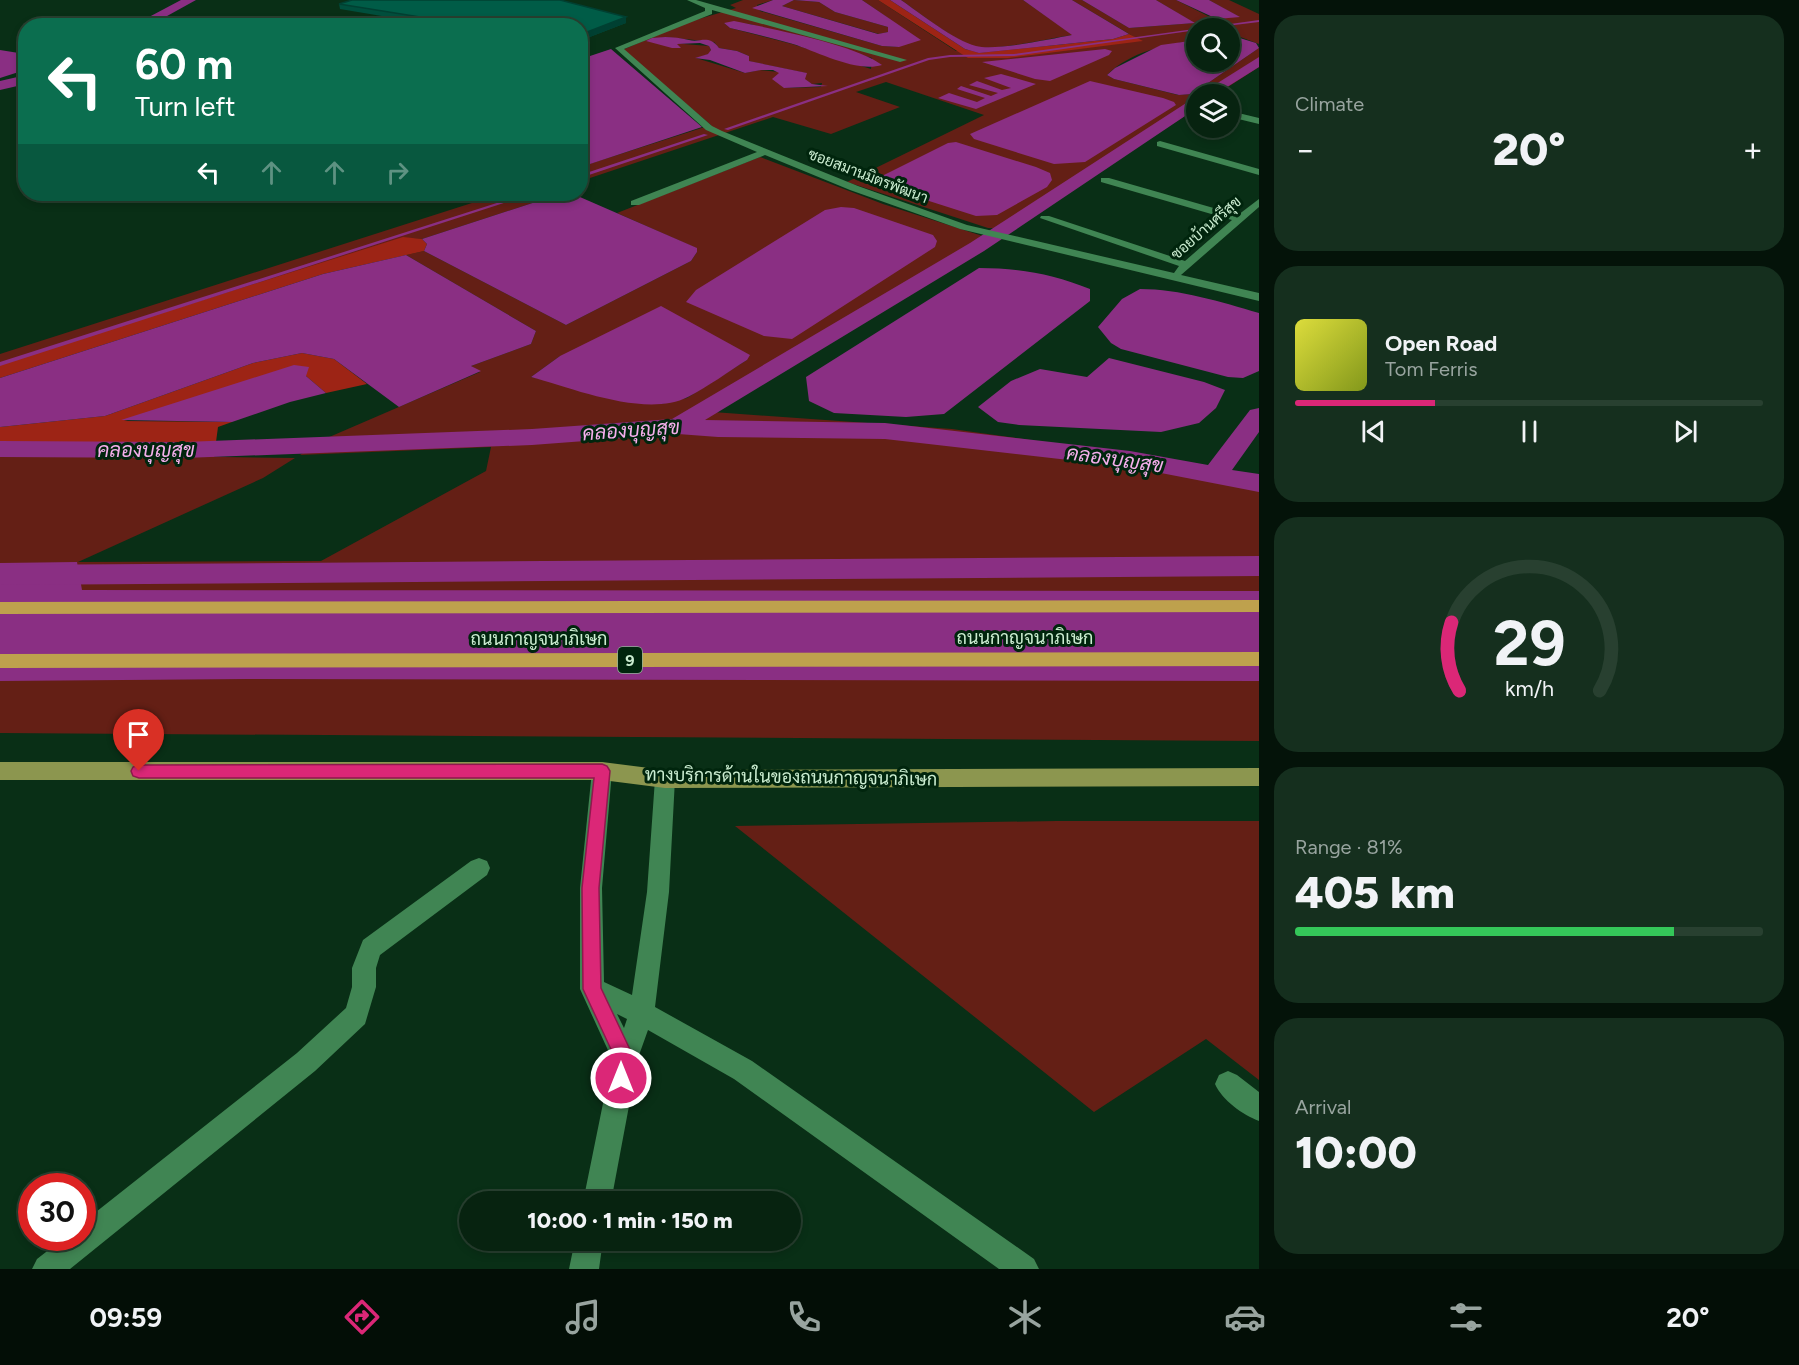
<!DOCTYPE html>
<meta charset="utf-8">
<style>
:root{--surface:#072310;--page:#152f1e;--text:#f1f3f6;--muted:#98a49f;--line:#284030;--accent:#db2777}
body{margin:0;font-family:Figtree,Sarabun,sans-serif;background:var(--page);color:var(--text);height:100vh;display:flex;flex-direction:column;font-size:22px;white-space:nowrap}
*{box-sizing:border-box;margin:0}
p{font-size:20px;color:var(--muted)}
.icon{flex:none;width:33px;height:33px;fill:none;stroke:currentColor;stroke-width:2;stroke-linecap:round;stroke-linejoin:round}
.map{position:relative;flex:1;overflow:hidden}
.side{display:flex;flex-direction:column;gap:15px;padding:15px;background:#041309;width:540px}
.side>*{flex:none}
.top-card{position:absolute;left:18px;top:18px;width:570px;height:183px;border-radius:24px;box-shadow:0 3px 9px #0003,0 0 0 2px var(--line);background:#0b6e4f;color:#fff;overflow:hidden}
.controls{position:absolute;left:1186px;top:18px;display:grid;gap:12px}
.controls a{display:grid;place-items:center;width:54px;height:54px;border-radius:50%;background:var(--surface);box-shadow:0 3px 9px #0003,0 0 0 2px var(--line);font-size:30px}
.speed{position:absolute;left:18px;top:1173px;display:flex;gap:12px;font-size:30px;font-weight:700;text-align:center}
.speed>*{display:grid;place-content:center;width:78px;height:78px;border-radius:50%;background:var(--surface);box-shadow:0 3px 9px #0003,0 0 0 2px var(--line);line-height:1}
.speed .limit{border:9px solid #d22;background:#fff;color:#111}
.pin{position:absolute;display:grid;place-items:center;width:51px;height:51px;color:#fff;margin:-62px -26px;border-radius:50% 50% 50% 0;rotate:-45deg;box-shadow:0 0 6px #0007}
.pin .icon{rotate:45deg}
.me{position:absolute;width:66px;margin:-33px;rotate:0deg;stroke-linejoin:round;filter:drop-shadow(0 0 4px #0008)}
.turn{display:flex;align-items:center;gap:21px;height:126px;padding:0 18px;font-size:27px}
.turn .icon{width:78px;height:78px;stroke-width:2.5}
.turn b{display:block;font-size:42px;line-height:51px}
.lanes{display:flex;align-items:center;height:57px;padding:0 18px;background:#0003;justify-content:center;gap:30px;direction:ltr}
.lanes .off{opacity:.35}
.big{font-size:45px;font-weight:800;line-height:1.1}
.side .widget{flex:1;display:flex;flex-direction:column;justify-content:center;gap:9px;min-width:0;padding:0 21px;border-radius:24px;background:var(--page)}
.side .dial{align-items:center;gap:0}
.dial svg{height:156px;overflow:visible;fill:none;stroke:var(--line);stroke-width:7;stroke-linecap:round;text-anchor:middle}
.dial text{fill:var(--text);stroke:none}
.song{display:flex;align-items:center;gap:18px}
.cover{width:72px;height:72px;border-radius:9px;background:linear-gradient(135deg,hsl(60 70% 55%),hsl(70 70% 35%))}
.played{height:6px;border-radius:3px;background:linear-gradient(90deg,var(--accent) 30%,var(--line) 30%)}
.keys{display:flex;justify-content:space-around;direction:ltr}
.heat{display:flex;justify-content:space-between;align-items:center;font-size:33px;direction:ltr}
.charge{height:9px;border-radius:4px;background:linear-gradient(90deg,#34c759 81%,var(--line) 0)}
.trip{position:absolute;left:459px;top:1191px;width:342px;height:60px;border-radius:30px;background:var(--surface);box-shadow:0 3px 9px #0003,0 0 0 2px var(--line);font-weight:800;line-height:60px;text-align:center}
.menu{display:flex;height:96px;justify-content:space-around;align-items:center;background:#030e06;color:var(--muted)}
.menu .icon{width:42px;height:42px}
.menu .selected{color:var(--accent)}
.menu b{font-size:27px;color:var(--text)}
main{display:flex;flex:1;min-height:0}
.map>svg:first-child{display:block}
</style>
<main>
<div class="map">
<svg width="1259" height="1269" viewBox="0 0 1259 1269">
<rect width="100%" height="100%" fill="#092f16"/>
<!-- green -->
<path fill="#641f15" fill-rule="evenodd" d="M743 0H773L757 5 760 11 882 46 899 47 888 18 862 0H878L956 51 1141 41 1072 0H1082L1129 28 1194 23 1156 0H1176L1208 16 1239 17 1209 0H1229L1259 14V44L1235 35H1230V28H1197V40C1166 44 1130 52 1107 75L1114 79 1178 95 1192 94 1259 48V67L1217 94H1197V108L1011 229 988 228 847 182 984 115 886 82 856 92 900 107 831 134 773 117 581 181 580 167 711 125 622 50 689 22 736 8 730 5ZM724 23 750 24 872 58 871 69 792 44 730 28ZM665 37 714 42 719 48 737 51 749 56 748 61 806 73 804 79 812 84 822 83 821 87 784 88 779 72 760 70 745 73 696 58 709 54 711 50 709 46 647 41Z
M794 0 819 2 835 12 888 27V32L879 34 782 6Z
M901 0H1023L1073 35C1049 38 998 51 976 47 956 42 920 13 901 0Z
M760 157 883 204 995 240 713 412 952 429 1193 463 1259 476V741L0 733V456L92 455 295 458 263 478 78 562 321 561 486 471 491 447 300 455 320 441 480 372 471 366 531 344 536 331 406 255 424 251 566 325 691 261 697 252 696 248 617 213ZM560 356 747 360 687 398 661 404 531 377Z
M500 194H560L422 239 403 238 0 364V354Z
M1057 821H1259V1080L1206 1039 1094 1112 735 826Z"/>
<!-- forest -->
<path fill="#9d2415" d="M878 0H890L965 49 979 53 1113 39 1129 34 1143 41 1008 58H968Z
M403 237 422 239 427 244 424 251 323 274 0 378V364Z
M302 353 334 359 367 384 326 393 306 376 124 421 232 422 218 427 214 457 0 456V427L105 416 253 363Z"/>
<!-- water -->
<path fill="#8a2f83" fill-rule="evenodd" d="M773 0H862L921 40 899 47 882 46 752 8ZM794 0 819 2 835 12 888 27V32L878 34 782 6Z
M890 0H901C920 13 955 41 976 46 996 51 1050 39 1072 35L1023 0H1072L1129 34 1113 39 979 53 965 49Z
M1082 0H1156L1195 23 1129 28Z
M1176 0H1209L1240 17 1217 19Z
M734 21C769 28 857 45 882 65 857 73 818 52 793 44 772 38 751 33 730 28L724 23Z
M1230 35 1256 43 1259 48 1192 94 1179 95 1114 79 1107 75 1115 68 1161 45 1197 40V62H1230Z
M665 37C673 37 681 38 689 40 701 43 708 34 719 48L737 51 749 56V61L807 73 805 79 812 84 828 86 784 88 772 79 779 73 773 70H761L745 73 710 60 695 58 708 54 711 50 709 46 700 43 677 44 681 48H672L646 41 652 38Z
M611 49 702 127 581 167V59Z
M1105 49 1112 51 1109 55 1050 81 1035 79 982 62Z
M0 50 25 54V70L0 78Z
M1001 74 1036 84 976 109 938 98 949 93 977 102 985 98 957 89 961 86 991 96 998 93 969 85 977 81 1002 90 1011 88 984 78Z
M1090 81 1163 98 1174 102 1176 105 1085 162 1054 164 974 139 970 134Z
M956 142 1036 167 1050 173 1052 180 1047 187 997 215 976 216 879 185 880 177 948 143Z
M560 194H573L697 248V252L691 261 566 325 424 251 427 244 422 239Z
M841 207 854 208 933 235 937 241 935 247 792 339 764 336 686 302 696 290 825 210Z
M406 255 536 331 531 344 471 366 481 371 399 407 334 359 302 353 253 363 105 416 0 427V378L323 274Z
M979 268C1019 268 1053 274 1090 289V301L944 414 906 417 834 413 809 401 806 377Z
M1140 289C1180 289 1221 302 1259 313V371L1243 378 1228 377 1121 349 1111 343 1098 327 1122 299Z
M661 306 750 355 747 360C728 372 709 386 688 397 646 418 575 389 531 377L560 356Z
M1109 358 1204 382 1225 390 1216 408 1199 423 1161 432 1019 425 998 422 978 407 1011 381 1040 369 1087 377Z
M294 365 309 367 306 376 326 393 290 402 232 422 121 420Z
M77 562 82 590 1259 591V681L247 679 0 681V563Z"/>
<g fill="none" stroke-linecap="round" stroke-linejoin="round">
<!-- stream -->
<path fill="#8a2f83" fill-rule="evenodd" d="M1259 20V22L1210 28H1197V30L1014 56 950 57 929 60 728 130 724 129 928 58 950 55 1014 54Z
M704 134 708 135 580 178V175Z
M525 194H532L0 366V362Z"/>
<!-- canal -->
<path fill="#8a2f83" fill-rule="evenodd" d="M181 0H196L149 26H132Z
M1259 57V67L1216 94H1200Z
M26 75V84L0 90V81Z
M1197 96V108L984 251 705 420 885 423 1130 451 1208 465 1250 410 1259 408V432L1232 470 1259 474V492L1130 467 885 439 718 437 678 434 532 445 184 458 0 457V441L184 442 532 429 672 419 970 243Z
M1259 556V576L0 585V565Z"/>
<!-- minor -->
<path fill="#408553" fill-rule="evenodd" d="M687 0H696L907 60 900 62 712 10V14L624 49 712 126 722 131 858 186 967 225 1174 273 1179 266 1040 218 1041 216H1049L1185 261 1232 220 1101 182V178H1109L1238 215 1259 199V207L1181 275 1259 293V301L960 229 850 190 765 155 639 205H631V201L757 152 706 130 615 48 705 11V8Z
M1230 111 1259 118V124L1230 117Z
M1160 141 1259 169V175L1157 146V142Z
M602 762 609 765 612 771 602 888 604 982 632 995 647 892 655 779 658 773 665 770 672 773 675 779 669 892 655 1007 752 1061 1034 1259 1039 1269H999L734 1079 648 1030 638 1058 611 1202H583L612 1059 580 989V888L592 771 595 765ZM617 1014 627 1019 624 1028Z
M479 858 487 861 490 868 487 875 380 955 376 968V987L365 1024 315 1071 70 1269H32L37 1259 64 1238H82V1223L297 1053 346 1008 352 987V968L363 940 471 861Z
M1228 1071 1237 1075 1259 1092V1121C1243 1115 1222 1100 1215 1084L1219 1075Z
M575 1240H603L599 1269H569Z"/>
<!-- major -->
<path fill="#8c964f" fill-rule="evenodd" d="M0 762H602L665 770 1259 768V786L665 788 602 780H0Z"/>
<!-- highway -->
<path fill="#bea14d" fill-rule="evenodd" d="M1259 600V612L0 614V602Z
M1259 652V666L0 668V654Z"/>
</g>
<!-- wall -->
<path fill="#004f3d" d="M339 4 626 17V23L582 40H580V26H441L340 9Z"/>
<!-- shaded-wall -->
<path fill="#004032" d="M626 17V23L582 40V34Z"/>
<!-- building -->
<path fill="#005c47" stroke="#004032" stroke-width="1.5" d="M352 0H560L626 17 582 34H580V26H476L339 4Z"/>
<!-- route -->
<path fill="#db2777" stroke="#8e194d" stroke-width="1.5" d="M602 764 607 766 610 771 599 888 601 988 634 1058 627 1085 621 1088 614 1085 611 1078 615 1058 583 989 582 888 594 778H139L133 776 131 771 133 767 139 765Z"/>
<g text-anchor="middle" dominant-baseline="central" stroke-width="6" stroke-linejoin="round" paint-order="stroke">
<!-- far-street labels -->
<g font-size="15" fill="#cbedd1" stroke="#00250d">
<text transform="translate(868 176) rotate(21)">ซอยสมานมิตรพัฒนา</text>
<text transform="translate(1206 228) rotate(-41)">ซอยบ้านศรีสุข</text>
</g>
<!-- shield labels -->
<rect fill="#00250d" stroke="#8eb196" stroke-width="1.5" x="618" y="647" width="24" height="26" rx="4.5"/>
<g font-size="16" font-weight="bold" fill="#cbedd1">
<text x="630" y="660">9</text>
</g>
<!-- street labels -->
<g font-size="18" fill="#cbedd1" stroke="#00250d">
<text x="1025" y="638">ถนนกาญจนาภิเษก</text>
<text x="539" y="639">ถนนกาญจนาภิเษก</text>
<text transform="translate(791 777) rotate(1)">ทางบริการด้านในของถนนกาญจนาภิเษก</text>
</g>
<!-- water labels -->
<g font-size="20" font-style="italic" fill="#f5afec" stroke="#00250d">
<text transform="translate(631 430) rotate(-4)">คลองบุญสุข</text>
<text x="146" y="450">คลองบุญสุข</text>
<text transform="translate(1115 459) rotate(8)">คลองบุญสุข</text>
</g>
</g>
</svg>
<div class="controls">
<a><svg class="icon" aria-label="search" viewBox="0 0 24 24"><circle cx="10" cy="10" r="6"/><path d="M15 15l6 6"/></svg></a>
<a><svg class="icon" aria-label="layers" viewBox="0 0 24 24"><path d="M12 4l9 5-9 5-9-5zM3 14l9 5 9-5"/></svg></a>
</div>
<div class="speed"><div class="limit">30</div></div>
<div class="pin" style="left:139px;top:771px;background:#d93025"><svg class="icon" aria-label="arrive" viewBox="0 0 24 24"><path d="M6 21V4h12l-3 4 3 4H6"/></svg></div>
<svg class="me" style="left:621px;top:1078px" viewBox="-20 -20 40 40"><circle r="17" fill="#db2777" stroke="#fff" stroke-width="3"/><path d="M0-11L8 9 0 5-8 9z" fill="#fff"/></svg>
<div class="trip">10:00 · 1 min · 150 m</div>
<div class="top-card">
<div class="turn"><svg class="icon" aria-label="left" viewBox="0 0 24 24"><path d="M17 20v-9H6M10 6l-5 5 5 5"/></svg><div><b>60 m</b>Turn left</div></div>
<div class="lanes"><svg class="icon" aria-label="left" viewBox="0 0 24 24"><path d="M17 20v-9H6M10 6l-5 5 5 5"/></svg><svg class="icon off" aria-label="ahead" viewBox="0 0 24 24"><path d="M12 20V5M6 11l6-6 6 6"/></svg><svg class="icon off" aria-label="ahead" viewBox="0 0 24 24"><path d="M12 20V5M6 11l6-6 6 6"/></svg><svg class="icon off" aria-label="right" viewBox="0 0 24 24"><path d="M7 20v-9h11M14 6l5 5-5 5"/></svg></div>
</div>
</div>
<section class="side">
<div class="widget"><p>Climate</p>
<div class="heat"><a>−</a><b class="big">20°</b><a>+</a></div>
</div>
<div class="widget">
<div class="song"><i class="cover"></i><div><b>Open Road</b><p>Tom Ferris</p></div></div>
<div class="played"></div>
<div class="keys"><svg class="icon" aria-label="previous" viewBox="0 0 24 24"><path d="M18 5L8 12l10 7zM5 5v14"/></svg><svg class="icon" aria-label="pause" viewBox="0 0 24 24"><path d="M8 5v14M16 5v14"/></svg><svg class="icon" aria-label="next" viewBox="0 0 24 24"><path d="M6 5l10 7-10 7zM19 5v14"/></svg></div>
</div>
<div class="widget dial"><svg viewBox="0 0 100 80">
<path d="M14 69A42 42 0 1 1 86 69"/>
<path d="M14 69A42 42 0 0 1 10 34" stroke="#db2777"/>
<text x="50" y="56" font-size="32" font-weight="700">29</text>
<text x="50" y="72" font-size="11">km/h</text>
</svg></div>
<div class="widget"><p>Range · 81%</p><b class="big">405 km</b><div class="charge"></div></div>
<div class="widget"><p>Arrival</p><b class="big">10:00</b></div>
</section>
</main>
<nav class="menu">
<b>09:59</b>
<svg class="icon selected" aria-label="directions" viewBox="0 0 24 24"><path d="M12 3l9 9-9 9-9-9zM9 14v-3h6M13 9l2 2-2 2"/></svg>
<svg class="icon" aria-label="music" viewBox="0 0 24 24"><path d="M9 18V5l10-2v13"/><circle cx="6" cy="18" r="3"/><circle cx="16" cy="16" r="3"/></svg>
<svg class="icon" aria-label="phone" viewBox="0 0 24 24"><path d="M5 4h4l2 5-3 2q2 4 5 5l2-3 5 2v4C11 20 4 13 5 4z"/></svg>
<svg class="icon" aria-label="climate" viewBox="0 0 24 24"><path d="M12 3v18M4 7l16 10M4 17L20 7"/></svg>
<svg class="icon" aria-label="car" viewBox="0 0 24 24"><path d="M5 17H2v-5l4-1 3-4h7l3 4 3 1v5h-3M9 17h6M6 11h13"/><circle cx="7" cy="17" r="2"/><circle cx="17" cy="17" r="2"/></svg>
<svg class="icon" aria-label="filters" viewBox="0 0 24 24"><path d="M4 7h16M4 17h16"/><circle cx="9" cy="7" r="2"/><circle cx="15" cy="17" r="2"/></svg>
<b>20°</b>
</nav>
